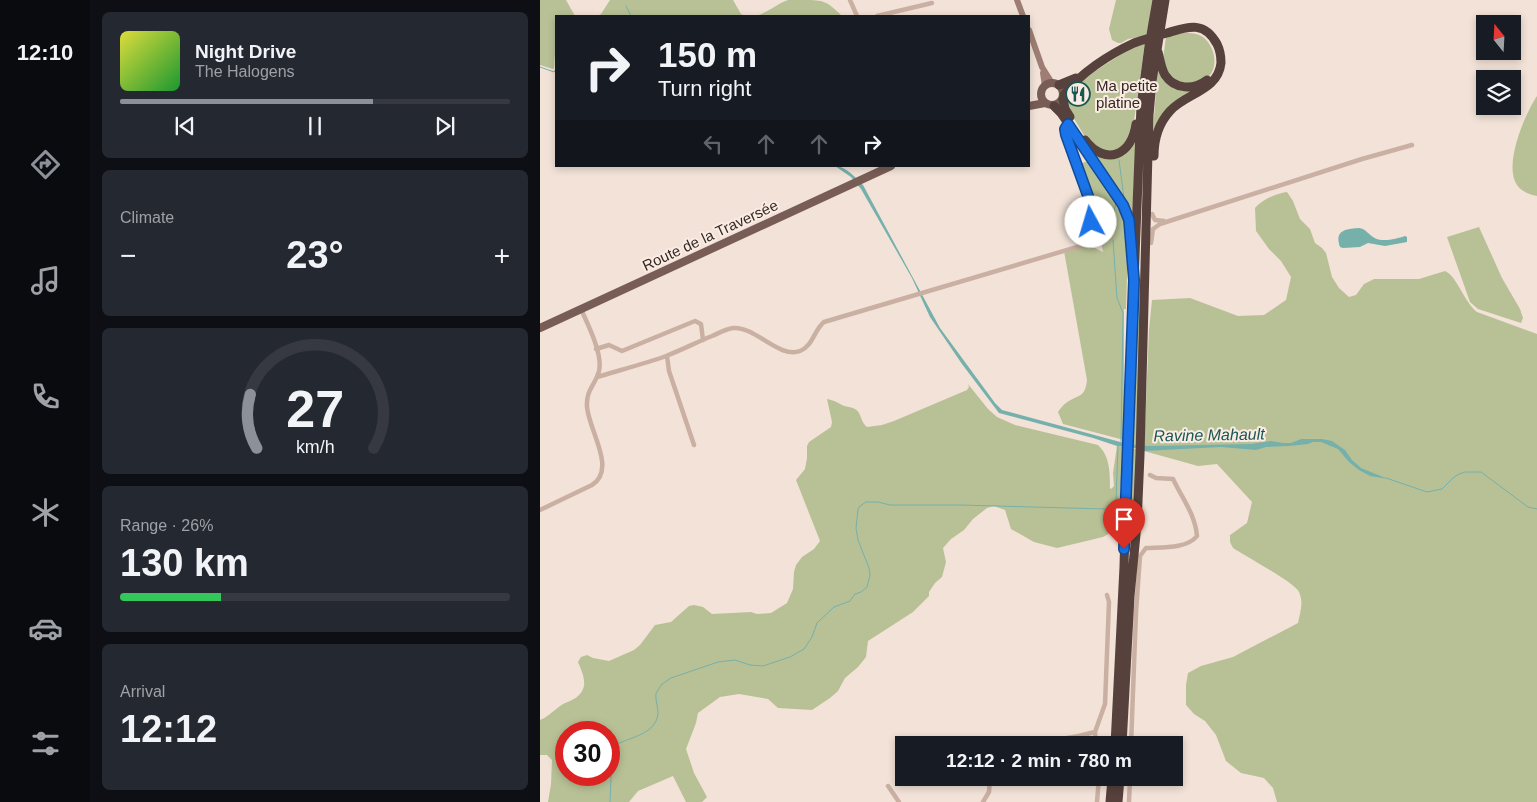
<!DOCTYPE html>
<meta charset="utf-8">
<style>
:root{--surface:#171b24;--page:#242831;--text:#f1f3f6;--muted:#9ea1a6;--line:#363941;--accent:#8c9099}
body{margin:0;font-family:Arial,sans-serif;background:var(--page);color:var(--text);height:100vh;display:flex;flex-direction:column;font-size:19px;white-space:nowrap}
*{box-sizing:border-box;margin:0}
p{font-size:16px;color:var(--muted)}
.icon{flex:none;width:28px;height:28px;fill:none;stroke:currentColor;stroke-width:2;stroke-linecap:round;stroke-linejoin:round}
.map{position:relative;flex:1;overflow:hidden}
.details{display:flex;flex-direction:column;gap:12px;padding:12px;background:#0d0f14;width:450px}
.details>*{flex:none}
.top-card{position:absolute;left:15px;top:15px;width:475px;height:152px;border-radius:0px;box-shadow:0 2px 8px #0003;background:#171b24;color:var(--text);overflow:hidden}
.needle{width:32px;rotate:342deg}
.controls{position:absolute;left:936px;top:15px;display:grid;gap:10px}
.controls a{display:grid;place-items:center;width:45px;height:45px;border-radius:0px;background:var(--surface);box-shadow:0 2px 8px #0003;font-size:25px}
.speed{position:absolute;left:15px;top:721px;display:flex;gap:10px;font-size:25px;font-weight:700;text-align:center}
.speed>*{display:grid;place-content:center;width:65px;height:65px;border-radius:50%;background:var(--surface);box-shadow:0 2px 8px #0003;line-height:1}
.speed .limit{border:8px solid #d22;background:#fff;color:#111}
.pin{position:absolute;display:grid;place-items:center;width:42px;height:42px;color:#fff;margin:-51px -21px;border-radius:50% 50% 50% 0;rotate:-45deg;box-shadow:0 0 5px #0007}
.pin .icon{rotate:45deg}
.me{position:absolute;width:55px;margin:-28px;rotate:354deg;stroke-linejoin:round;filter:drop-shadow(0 0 4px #0008)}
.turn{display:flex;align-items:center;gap:18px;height:105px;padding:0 20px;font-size:22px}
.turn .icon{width:65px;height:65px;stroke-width:2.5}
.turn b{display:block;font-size:35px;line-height:42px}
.lanes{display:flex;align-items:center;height:48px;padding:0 20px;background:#0003;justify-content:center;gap:25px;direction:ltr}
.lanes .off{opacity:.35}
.big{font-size:38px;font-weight:600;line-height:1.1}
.details .tile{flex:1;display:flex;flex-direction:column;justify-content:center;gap:8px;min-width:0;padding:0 18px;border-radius:8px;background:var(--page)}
.details .dial{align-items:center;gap:0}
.dial svg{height:130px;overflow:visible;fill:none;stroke:var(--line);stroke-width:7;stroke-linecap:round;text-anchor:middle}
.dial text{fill:var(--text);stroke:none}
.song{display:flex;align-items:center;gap:15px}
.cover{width:60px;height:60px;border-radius:8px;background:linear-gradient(135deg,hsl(60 70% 55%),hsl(130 70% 35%))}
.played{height:5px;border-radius:2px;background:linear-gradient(90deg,var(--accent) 65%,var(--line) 65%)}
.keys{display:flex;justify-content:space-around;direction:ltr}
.heat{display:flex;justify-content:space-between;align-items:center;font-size:28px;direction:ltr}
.charge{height:8px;border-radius:4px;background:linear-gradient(90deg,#34c759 26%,var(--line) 0)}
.trip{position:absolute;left:355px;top:736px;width:288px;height:50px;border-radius:0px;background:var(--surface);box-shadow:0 2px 8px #0003;font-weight:600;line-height:50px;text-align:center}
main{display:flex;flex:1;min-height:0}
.tab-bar{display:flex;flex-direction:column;width:90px;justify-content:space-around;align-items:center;background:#090b0e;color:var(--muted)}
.tab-bar .icon{width:35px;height:35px}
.tab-bar .on{color:var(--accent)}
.tab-bar b{font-size:22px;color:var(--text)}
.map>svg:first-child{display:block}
</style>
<main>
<nav class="tab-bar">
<b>12:10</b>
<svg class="icon on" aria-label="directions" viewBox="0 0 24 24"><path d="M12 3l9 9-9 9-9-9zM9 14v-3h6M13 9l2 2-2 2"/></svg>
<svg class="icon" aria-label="music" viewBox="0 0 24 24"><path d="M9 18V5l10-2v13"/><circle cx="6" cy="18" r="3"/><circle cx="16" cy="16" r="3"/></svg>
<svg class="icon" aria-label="phone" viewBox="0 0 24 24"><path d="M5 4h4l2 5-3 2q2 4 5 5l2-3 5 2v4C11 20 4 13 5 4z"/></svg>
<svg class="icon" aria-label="climate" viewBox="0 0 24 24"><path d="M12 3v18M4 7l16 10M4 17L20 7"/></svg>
<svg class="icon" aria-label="car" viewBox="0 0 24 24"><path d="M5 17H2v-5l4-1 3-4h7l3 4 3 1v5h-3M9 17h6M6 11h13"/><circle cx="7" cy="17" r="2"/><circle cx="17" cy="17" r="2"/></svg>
<svg class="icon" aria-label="filters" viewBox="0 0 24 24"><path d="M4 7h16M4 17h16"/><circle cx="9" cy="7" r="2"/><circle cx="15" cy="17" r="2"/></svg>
</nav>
<section class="details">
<div class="tile">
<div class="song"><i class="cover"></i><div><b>Night Drive</b><p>The Halogens</p></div></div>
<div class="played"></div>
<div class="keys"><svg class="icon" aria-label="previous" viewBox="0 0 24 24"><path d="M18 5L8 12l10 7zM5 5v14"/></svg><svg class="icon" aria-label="pause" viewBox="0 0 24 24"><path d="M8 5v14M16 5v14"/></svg><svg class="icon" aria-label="next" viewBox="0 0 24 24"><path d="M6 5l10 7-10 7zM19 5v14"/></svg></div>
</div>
<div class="tile"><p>Climate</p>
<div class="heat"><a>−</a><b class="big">23°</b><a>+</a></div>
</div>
<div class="tile dial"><svg viewBox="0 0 100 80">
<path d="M14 69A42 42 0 1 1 86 69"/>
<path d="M14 69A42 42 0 0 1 10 36" stroke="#8c9099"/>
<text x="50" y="56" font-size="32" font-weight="700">27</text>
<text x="50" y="72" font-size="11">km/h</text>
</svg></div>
<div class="tile"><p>Range · 26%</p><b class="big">130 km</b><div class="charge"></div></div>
<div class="tile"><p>Arrival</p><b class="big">12:12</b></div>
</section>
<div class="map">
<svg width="997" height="802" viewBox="0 0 997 802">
<rect width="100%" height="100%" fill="#f2e2d7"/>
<!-- green -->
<path fill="#b8c196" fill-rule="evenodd" d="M0 0H26L35 16H16V51L15 53 14 68 13 69 0 65Z
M70 0H193L201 14C219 22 233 5 248 0 253 0 259 0 264 0 284 0 287 1 302 16H57L61 14Z
M576 0H614L606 36 588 39 581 43H578L572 40 569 29Z
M644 33C651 33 657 33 663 37 675 46 680 69 666 79 661 83 650 84 644 85L629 75 623 60 626 36Z
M605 42 592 135 582 149 565 152 545 137 529 110 527 99 529 91 534 86 560 68 588 50Z
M618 65 620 72 656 90 636 103 612 145Z
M997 96V196C989 194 982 192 977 185 963 165 985 114 997 96Z
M595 142 596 143 592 217 552 152C570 153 584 159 595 142Z
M551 160 583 209 588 242 586 309H584V440L523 424 518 412C520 409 523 405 526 403 538 394 545 399 547 380L524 251 544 245H549L563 252 558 226 539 164Z
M747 192 753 201 760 219 770 229 775 243 782 248 786 253 792 277 799 288 809 297 816 295 824 284 834 279H879L905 271C917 276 924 302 937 312L997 334V802H737L733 788 724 778 701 773 686 761 676 735 665 721 654 714 646 705V685L648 673 661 666 693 657 758 623C760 612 764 603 759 592 755 583 704 555 693 548L690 542V535L707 523 712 502 677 464 658 466 604 451 609 330 612 300 650 298 698 316 724 315 746 300 751 277 741 261 729 249 716 231 715 208C723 199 735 194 747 192Z
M939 227 962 278 980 309 983 318 981 323 938 309 930 302 907 237Z
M597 284H602L598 445 591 443Z
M428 384 448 409 457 417 475 425 558 445C570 456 570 473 570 488L571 489 574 486 573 473 577 446 584 447 577 529 563 537 517 548 494 542 471 529 465 510 454 506 447 508 433 519 424 530 411 539 403 548 406 562 402 577 395 583 389 592V596L373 612 328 641 326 657 318 667 305 678 298 691 290 698 272 710 238 708 228 699 199 694 180 697 158 713 156 723 146 749 154 773 167 797 162 802H146L133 776 98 791 89 802H8L11 784 12 760 7 755H0V720C8 717 13 711 20 706 25 702 33 701 38 696 49 686 43 674 38 662L41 657 47 655 53 658 69 661 94 650 100 645 115 625 131 622 149 606 154 605 163 607 172 614 211 612 217 614 231 613 247 603 253 589 254 572 256 565 262 557 274 549 280 541 256 480 265 469 267 458V446L269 442 291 427 292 422 287 399C293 400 297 402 302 405 308 408 315 406 319 413 322 419 322 423 327 427L342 425 354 421 427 390 429 387ZM26 732H69V775H26Z
M591 448 598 449 594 521 590 522Z"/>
<!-- water -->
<path fill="#75b0ab" d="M295 166C306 166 316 178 323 185L400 328 455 403 462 410 584 443 608 446 711 444 731 441 743 443H751L761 439H782L792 441 805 450 812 460 821 468 848 479 830 476 819 470 809 462 798 449 781 442H773L768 444 749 446 726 447 716 450 681 447 604 451 595 448 577 446 553 438 459 413 422 364 390 317 372 278 321 189 311 177Z
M819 228C826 229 827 233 833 237 841 243 856 239 865 236L867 237V242L845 246 828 243 820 247 803 248 800 247C794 230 806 229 819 228Z"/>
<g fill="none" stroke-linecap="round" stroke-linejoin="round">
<!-- stream -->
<path stroke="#75b0ab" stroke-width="1" d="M86 6 91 16
M16 61V64
M0 67 14 72 16 69
M579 160 584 198
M572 234 573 213 576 204
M573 240 577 298 583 313 581 442
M846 478 887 492 902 489 913 478 919 474 925 472H941L988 507 997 509
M569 509 573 508 576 501 578 446
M69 748C84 738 117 736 118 713 118 706 115 700 116 693L122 684 131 678 178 662 195 660 210 665 223 666 250 657 264 649 272 637 277 623 294 607 310 601 315 594 321 592 327 587 330 575 329 568 318 540 316 528 318 509 320 506 326 502H338L350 505H421L565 509
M69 757 71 776 70 802"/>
<!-- street -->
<path stroke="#cab0a2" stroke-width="4.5" d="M310 0 317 16
M337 16 392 3
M612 214 615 220 624 221
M611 243 613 229 620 224 822 159 872 145
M56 349 69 345 82 351 155 321 161 324 163 340
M127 356 129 371 154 445
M57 377C80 370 104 364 126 356 142 350 157 342 172 336 179 333 186 329 193 328 215 326 239 359 260 351 273 346 274 330 284 322L544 245 548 242 550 237 553 211 526 135 525 129 528 124
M0 510 52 485C77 469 49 431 47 407 46 389 55 386 59 371 63 354 48 325 41 309
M455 745 457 742 462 740C494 743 524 741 555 732
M556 745 555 732 565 704 569 602 567 595
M591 745 596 612 600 556 606 548C621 547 647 549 657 536 655 514 642 498 633 479L616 478 610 475
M348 786 359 802
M443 802 449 792 450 778
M557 802 559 778
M589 802 590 778"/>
<!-- secondary -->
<path stroke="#9e7e74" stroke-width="6" d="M477 0 483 16
M489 30 502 67 512 83
M503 73 505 86"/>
<!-- primary -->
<path stroke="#775d55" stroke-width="8" d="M501 94a11 11 0 1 1 22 0a11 11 0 1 1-22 0Z
M489 106 505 103
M0 328 351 166"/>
<!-- highway -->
<path stroke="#56413c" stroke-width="9" d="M618 52C620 59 621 68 625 75 635 90 654 90 667 80
M519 85 536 78
M524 95C540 73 570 54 594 43 605 39 616 36 627 33 647 27 664 20 677 44 680 50 681 57 681 63 678 91 646 93 630 111 619 123 614 140 614 156
M523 99 525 109 530 117
M514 106 521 113 585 208 589 220 591 240
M545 140C566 167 592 155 596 124
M575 745 584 567 587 456 601 106 609 46 617 0
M582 745 590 596 597 524 600 455 609 115 612 81 625 0
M570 802 572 778
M578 802 580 778"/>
</g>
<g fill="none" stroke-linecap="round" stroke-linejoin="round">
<!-- route casing -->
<g stroke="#114b97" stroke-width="12">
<path id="route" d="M551 222 552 207 526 135 525 129 528 124 583 205 589 220 594 280 584 549"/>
</g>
<!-- route -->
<use href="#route" stroke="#1a73e8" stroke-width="9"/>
</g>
<!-- icons -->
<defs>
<g id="restaurant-ring" transform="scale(1.25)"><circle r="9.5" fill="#faece3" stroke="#195754" stroke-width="1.5"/><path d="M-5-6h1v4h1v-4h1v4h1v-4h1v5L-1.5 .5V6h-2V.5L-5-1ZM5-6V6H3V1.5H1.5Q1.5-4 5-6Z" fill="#195754"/></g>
</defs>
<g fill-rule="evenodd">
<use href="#restaurant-ring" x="538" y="94"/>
</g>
<g text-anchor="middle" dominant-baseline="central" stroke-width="4" stroke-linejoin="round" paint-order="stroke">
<!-- poi labels -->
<g font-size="15" fill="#342825" stroke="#faece3" text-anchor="start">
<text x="556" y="85">Ma petite<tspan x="556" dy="17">platine</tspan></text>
</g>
<!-- street labels -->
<g font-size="15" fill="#342825" stroke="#faece3">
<text transform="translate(170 235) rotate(-25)">Route de la Traversée</text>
</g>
<!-- water labels -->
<g font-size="16" font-style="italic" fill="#195754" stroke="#faece3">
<text transform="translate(669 435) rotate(-1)">Ravine Mahault</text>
</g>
</g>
</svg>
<div class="controls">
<a><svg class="needle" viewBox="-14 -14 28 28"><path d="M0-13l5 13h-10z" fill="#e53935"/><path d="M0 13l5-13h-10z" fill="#9ea1a6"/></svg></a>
<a><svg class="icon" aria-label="layers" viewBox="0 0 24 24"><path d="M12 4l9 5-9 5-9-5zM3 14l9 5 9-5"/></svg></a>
</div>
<div class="speed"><div class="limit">30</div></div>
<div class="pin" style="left:584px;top:549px;background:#d93025"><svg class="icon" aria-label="arrive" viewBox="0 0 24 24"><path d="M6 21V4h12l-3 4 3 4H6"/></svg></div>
<svg class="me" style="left:551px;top:222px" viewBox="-20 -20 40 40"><circle r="19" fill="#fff"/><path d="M0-13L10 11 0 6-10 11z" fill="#1a73e8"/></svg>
<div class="trip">12:12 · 2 min · 780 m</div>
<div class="top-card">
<div class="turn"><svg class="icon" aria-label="right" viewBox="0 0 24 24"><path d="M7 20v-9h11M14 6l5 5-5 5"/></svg><div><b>150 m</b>Turn right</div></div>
<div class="lanes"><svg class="icon off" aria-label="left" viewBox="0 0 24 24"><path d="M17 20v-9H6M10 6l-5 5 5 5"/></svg><svg class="icon off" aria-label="ahead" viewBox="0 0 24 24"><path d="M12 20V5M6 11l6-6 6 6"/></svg><svg class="icon off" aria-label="ahead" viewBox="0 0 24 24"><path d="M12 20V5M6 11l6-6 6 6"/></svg><svg class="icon" aria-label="right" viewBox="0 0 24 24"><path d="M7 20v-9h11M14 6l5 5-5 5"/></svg></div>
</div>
</div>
</main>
